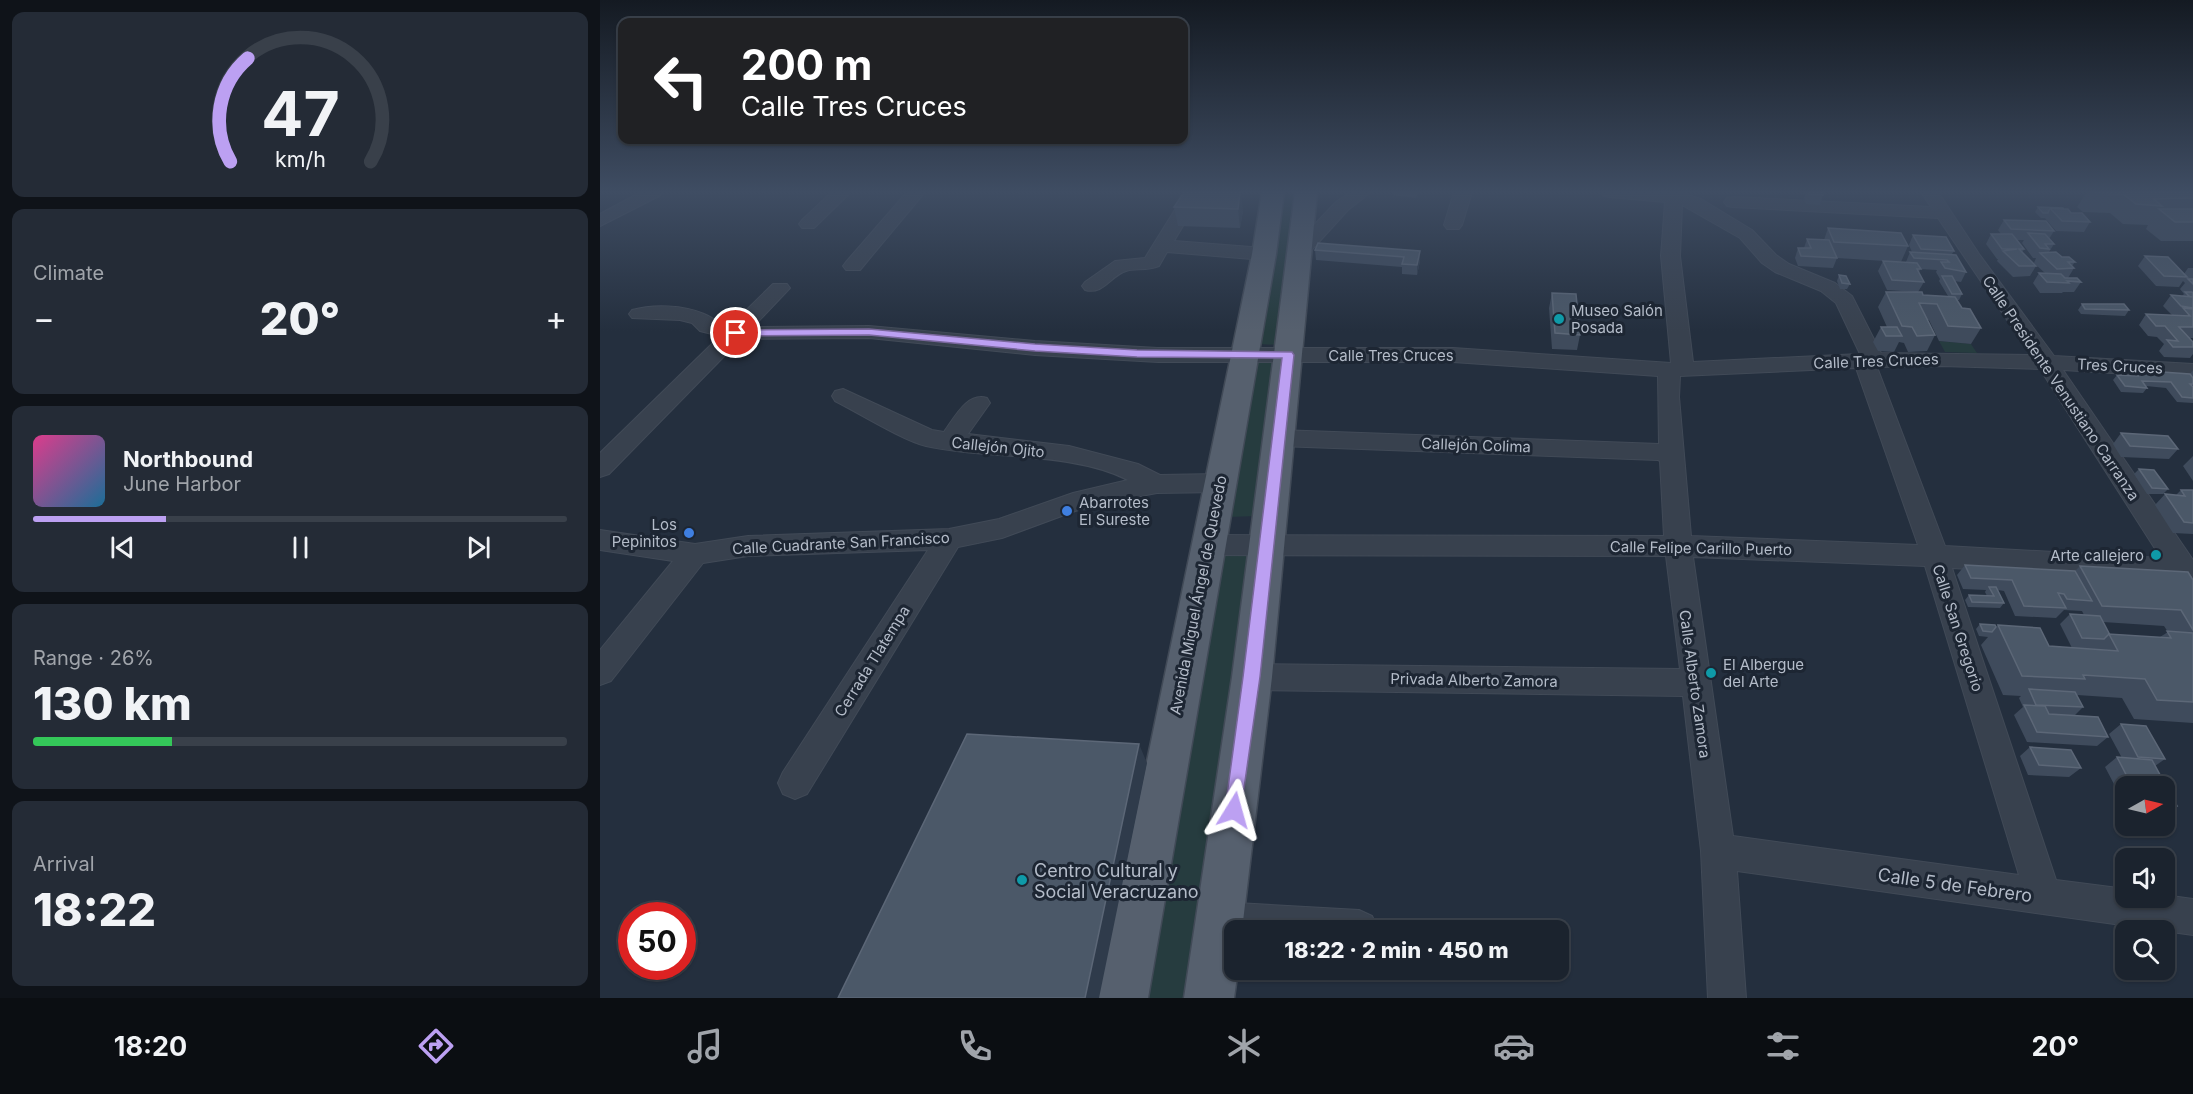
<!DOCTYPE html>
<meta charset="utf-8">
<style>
:root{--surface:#1b232e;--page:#242b36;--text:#f1f3f6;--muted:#a0a4aa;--line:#39404a;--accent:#bca0f2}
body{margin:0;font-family:Inter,sans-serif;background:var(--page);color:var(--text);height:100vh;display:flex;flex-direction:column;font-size:22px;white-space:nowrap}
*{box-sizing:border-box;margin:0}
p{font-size:20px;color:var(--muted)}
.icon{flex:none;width:33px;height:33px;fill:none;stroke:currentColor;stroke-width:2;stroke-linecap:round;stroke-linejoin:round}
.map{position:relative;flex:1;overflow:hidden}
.side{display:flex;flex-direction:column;gap:12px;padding:12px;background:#0f1319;width:600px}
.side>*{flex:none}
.guide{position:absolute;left:18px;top:18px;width:570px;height:126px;border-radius:12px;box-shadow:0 2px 4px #0004,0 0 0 2px var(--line);background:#202124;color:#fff;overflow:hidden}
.needle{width:39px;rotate:82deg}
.controls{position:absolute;left:1515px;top:776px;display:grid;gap:12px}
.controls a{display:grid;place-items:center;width:60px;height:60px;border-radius:12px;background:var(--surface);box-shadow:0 2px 4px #0004,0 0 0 2px var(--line);font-size:30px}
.speed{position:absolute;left:18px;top:902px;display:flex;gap:12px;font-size:30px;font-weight:700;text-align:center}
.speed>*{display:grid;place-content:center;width:78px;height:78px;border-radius:50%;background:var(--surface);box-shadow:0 2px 4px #0004,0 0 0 2px var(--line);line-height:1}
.speed .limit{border:9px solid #d22;background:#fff;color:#111}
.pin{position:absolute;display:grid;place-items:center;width:51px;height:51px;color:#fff;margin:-26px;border:3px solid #fff;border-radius:50%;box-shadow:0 2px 6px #0007}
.me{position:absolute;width:66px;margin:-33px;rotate:8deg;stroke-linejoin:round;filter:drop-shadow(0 0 4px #0008)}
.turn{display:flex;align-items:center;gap:21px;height:126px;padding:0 24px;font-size:27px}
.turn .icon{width:78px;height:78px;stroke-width:2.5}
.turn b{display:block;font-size:42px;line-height:51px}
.big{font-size:45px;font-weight:800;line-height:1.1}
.side .tile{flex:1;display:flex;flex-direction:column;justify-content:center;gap:9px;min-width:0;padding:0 21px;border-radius:12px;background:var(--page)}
.side .dial{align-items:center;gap:0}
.dial svg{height:156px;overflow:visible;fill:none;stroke:var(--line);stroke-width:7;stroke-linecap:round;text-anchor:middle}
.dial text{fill:var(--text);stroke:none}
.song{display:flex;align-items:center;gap:18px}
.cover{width:72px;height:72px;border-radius:9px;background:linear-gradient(135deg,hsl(330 70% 55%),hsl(200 70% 35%))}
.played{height:6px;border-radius:3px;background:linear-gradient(90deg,var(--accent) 25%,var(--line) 25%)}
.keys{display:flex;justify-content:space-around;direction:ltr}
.heat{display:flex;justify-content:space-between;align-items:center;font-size:33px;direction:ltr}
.charge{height:9px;border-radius:4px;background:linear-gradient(90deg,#34c759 26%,var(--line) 0)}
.trip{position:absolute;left:624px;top:920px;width:345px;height:60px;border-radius:12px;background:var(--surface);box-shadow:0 2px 4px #0004,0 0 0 2px var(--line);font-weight:800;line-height:60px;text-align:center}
.dock{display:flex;height:96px;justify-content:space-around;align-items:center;background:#0b0e12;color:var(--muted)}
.dock .icon{width:42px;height:42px}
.dock .on{color:var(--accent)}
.dock b{font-size:27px;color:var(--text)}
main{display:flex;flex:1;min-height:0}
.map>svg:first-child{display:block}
</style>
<main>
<section class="side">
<div class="tile dial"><svg viewBox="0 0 100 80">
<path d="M14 69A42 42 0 1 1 86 69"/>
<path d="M14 69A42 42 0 0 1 23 16" stroke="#bca0f2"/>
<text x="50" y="56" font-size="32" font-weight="700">47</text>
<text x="50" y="72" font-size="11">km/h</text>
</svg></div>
<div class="tile"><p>Climate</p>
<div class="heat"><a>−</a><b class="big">20°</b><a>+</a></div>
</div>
<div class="tile">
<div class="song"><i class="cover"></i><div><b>Northbound</b><p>June Harbor</p></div></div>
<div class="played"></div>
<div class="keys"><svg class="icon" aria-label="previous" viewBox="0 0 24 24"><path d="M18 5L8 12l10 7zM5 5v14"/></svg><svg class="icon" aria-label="pause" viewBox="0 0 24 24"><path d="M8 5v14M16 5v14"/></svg><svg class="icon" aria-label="next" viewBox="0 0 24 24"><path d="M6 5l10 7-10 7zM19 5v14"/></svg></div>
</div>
<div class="tile"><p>Range · 26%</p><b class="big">130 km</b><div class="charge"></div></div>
<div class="tile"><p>Arrival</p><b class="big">18:22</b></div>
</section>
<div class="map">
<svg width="1593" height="998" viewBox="0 0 1593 998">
<rect width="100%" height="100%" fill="#242f3e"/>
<!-- green -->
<path fill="#263c3f" d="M684 195H699L680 345 657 344Z
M1339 341 1371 344 1377 353 1345 352Z
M654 358 678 359 657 516 627 517Z
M620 553 652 554 588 998H541Z"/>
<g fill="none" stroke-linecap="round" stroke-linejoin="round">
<!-- minor casing -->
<g stroke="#414a57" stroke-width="2">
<path id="minor" d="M41 192H62L59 196 0 226V214Z
M232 192H251L214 228H202L199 224 202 220Z
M307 192H325L260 270H246L243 266 246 262Z
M586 192H603L574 241 664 248 671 250 673 254 671 258 664 260 567 252 559 266C547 271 535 268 526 271 510 276 504 295 485 290L482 286 485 282 515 261 545 258Z
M751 192H771L748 210 707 255H693L691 251 693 247 736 202Z
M854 192H872L862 225 859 229H847L844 225Z
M1002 192H1084V194L1101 199 1152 230 1176 255 1189 264 1235 283 1252 296 1281 353 1431 355 1338 218 1133 207 1127 206 1124 202 1127 198 1133 197 1331 207 1321 192H1338L1379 254 1454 356 1593 364V378L1463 370 1593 560V590L1580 588 1576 581 1352 568 1456 880 1526 889V897H1564V895L1593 899V935L1137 871 1146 998H1108L1101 851 1083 696 652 690 641 686 637 677 641 668 652 664 1080 669 1066 556 608 555 599 552 595 545 599 538 608 535 1064 536 1060 461 1058 460 679 446 671 444 667 438 671 432 679 430 1059 444 1058 376 853 362H558L435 355 269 338 141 339 9 474 0 477V453L120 336 100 331 92 323 80 320 32 318 29 314 32 310C53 304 84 305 104 314 116 319 115 322 130 326L173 284H187L190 288 153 327 269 326 435 341 558 348H853L1071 363 1061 256 1065 202 1010 197 1004 196ZM1082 205 1140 238 1162 263 1175 272 1221 291 1236 303 1260 354 1093 362 1080 256ZM1342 366 1440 369 1561 558 1345 546 1277 367ZM1256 368 1318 545 1091 536 1079 397 1080 376ZM1093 557 1325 566 1419 875 1133 836Z
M243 389 332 430 344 432C355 417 367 392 387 398L390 403 368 434 469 446 538 464 560 475 619 474 628 477 632 483 628 489 619 492 557 493 519 500 478 510 402 538 358 547 207 794 195 799 183 794 178 783 183 772 328 550 148 556 103 563 11 681 0 685V650L73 561 0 550V530L95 544 148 536 349 529 399 519 473 493 528 480C470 451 387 460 326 446 302 440 259 413 235 401L232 396 235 391Z
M619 902 759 910 772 916 778 929 634 930V939L619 938 606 933 601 920 606 907Z"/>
</g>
<!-- major casing -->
<g stroke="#414a57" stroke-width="3">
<path id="major" d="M662 192H684L676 254 548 998H498L652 254Z
M695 192H717L672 677 642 930H634V969H638L634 998H584L632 677Z"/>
</g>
<!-- minor -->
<use href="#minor" fill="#38414e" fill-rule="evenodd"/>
<!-- major -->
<use href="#major" fill="#56606e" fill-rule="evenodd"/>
</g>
<!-- wall -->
<path fill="#3f4b5c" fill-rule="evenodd" d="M584 192 643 211 640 228 578 226 574 207Z
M791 192H819L816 198 793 195V192Z
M1202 192H1222L1223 195 1220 205 1206 204 1204 198 1205 195Z
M1487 192H1593V241H1561L1546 229 1548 225 1523 224 1510 213 1483 212 1477 207Z
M1438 207 1471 213 1490 222 1484 232 1456 231 1445 218H1441L1435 212Z
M1404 220 1454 231 1449 239 1454 244 1449 252 1475 262 1472 266 1474 268 1468 278 1481 282 1474 292H1463L1462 293H1440L1433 283 1439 273H1445L1434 263 1436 258H1433L1422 243 1424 240H1417L1424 249 1422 253 1436 266 1430 276 1413 277 1397 261 1398 259H1397L1386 244 1391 234H1401L1398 230Z
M1228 228 1308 246 1301 262 1237 258 1233 268 1198 266 1195 258 1198 248H1204L1207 239 1224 240Z
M1313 235 1354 251 1352 254 1366 272 1361 282 1354 281 1362 294 1359 300H1357L1362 308 1381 328 1371 344 1339 341 1329 320H1327L1335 335 1327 351 1308 352 1304 343 1299 342 1294 352 1278 351 1273 342 1281 327H1287L1278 307 1286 292H1316L1287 290 1278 271 1283 261 1306 262 1310 252H1312L1309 245ZM1320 269 1337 270 1336 272 1340 279 1339 281 1348 296 1323 295 1318 292 1324 282 1319 273Z
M715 250 820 251V261L817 275 802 274V267L716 260Z
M1545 256 1584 274 1588 268H1593V338H1589L1593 342V354L1590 358 1564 357 1559 351 1564 344 1557 337 1548 336 1539 325 1546 314 1572 315 1563 306 1571 295 1582 296 1584 294 1580 289 1585 283 1583 281 1579 287 1556 286 1538 266Z
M1239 275 1250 284 1247 289H1240L1237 281Z
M952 293 980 335 977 350 952 349 949 308Z
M1482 304 1529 310 1525 316 1481 314 1478 310Z
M1534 370 1590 374 1593 370V403L1577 402 1566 388 1546 386 1547 388 1543 393 1521 392 1513 380 1517 375H1530Z
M1521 433 1578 449 1569 459 1521 457 1513 444Z
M1593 456V481L1583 466Z
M1539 469 1568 489 1563 494H1547L1534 474Z
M1581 490H1593V534L1573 533 1555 505 1565 494 1576 495Z
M1365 565 1475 571 1480 566 1593 580V723L1534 719 1522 698 1477 695 1483 707 1474 716 1508 737 1497 746 1427 742 1414 715 1423 707 1419 698 1421 696 1403 695 1381 645 1388 637 1379 636 1376 629 1380 624 1396 627 1398 625 1449 646 1472 648 1460 624 1470 614 1484 615 1482 611 1464 610 1456 618 1415 616 1404 591 1398 590 1404 603 1400 608 1368 607 1365 600 1369 595 1387 596 1385 592 1386 590 1363 589 1357 575ZM1503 622 1564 626 1568 632 1560 637 1510 635Z
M1521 724 1565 759 1555 766 1577 806 1564 815V786H1526V807L1505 767 1517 757 1522 758 1509 734Z
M1430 747 1481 768 1469 777 1428 775 1420 756Z"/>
<!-- shaded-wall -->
<path fill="#2f3b4b" d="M641 192 643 211 640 228 638 209Z
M820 251V261L817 275V265Z
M539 744 547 763 499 998H485Z"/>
<!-- building -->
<path fill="#4b5868" stroke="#5c6777" stroke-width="1.5" d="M584 192H640L638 209 574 207Z
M1208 192H1222L1223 195 1209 194Z
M1494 192H1593V198L1554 199 1562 206 1536 204 1523 194 1495 193Z
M1438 207 1463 208 1464 209 1450 208 1448 213H1443Z
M1450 208 1468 209 1471 213H1482L1490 222 1462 221Z
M1559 209H1593V222H1575Z
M1404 220 1446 221 1454 231 1411 229Z
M1228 228 1301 233 1308 246 1234 242Z
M1428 233 1445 234 1454 244H1445L1449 249 1440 248Z
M1391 234H1412L1424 249H1419L1436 266H1419L1403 251 1417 249H1402Z
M1313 235 1346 237 1354 251 1321 249Z
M1207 239 1229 240 1237 258 1201 256 1198 248H1211Z
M718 243 820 251 817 265 802 264 804 257 715 250Z
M1310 252 1356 255 1366 272 1345 268 1341 262H1349L1347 260 1314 258Z
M1456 252 1462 257H1469L1475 262H1468L1474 268 1457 269 1440 253Z
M1545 256 1568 257 1587 277 1564 276Z
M1283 261 1317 263 1321 269H1317L1324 282 1292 280Z
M1439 273 1461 274 1465 278H1477L1481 282 1467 281 1469 283 1447 282Z
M1239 275 1246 276 1250 284 1242 283Z
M1342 276H1352L1362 294H1352Z
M1588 279H1593V284Z
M1286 292H1322L1323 295 1355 297 1362 308 1370 309 1381 328 1348 326 1337 304 1319 303 1335 335 1317 336 1312 327 1302 326Z
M1585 292H1592L1593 293V297H1590Z
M952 293 976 294 980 335 955 333Z
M1571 295 1593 297V308L1581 306Z
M1482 304H1524L1529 310 1485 309Z
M1583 308 1593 309V327H1579L1593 342V347H1573L1567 340 1578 341 1565 326H1556L1546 314 1590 316Z
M1281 327H1297L1302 336H1286Z
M1534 370 1590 374 1593 378V384H1590L1593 387V398L1582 397 1571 382 1542 381 1547 388 1525 386 1517 375 1538 376Z
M1521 433 1568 436 1578 449 1530 446Z
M1539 469 1554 470 1568 489 1552 488Z
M1581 490H1593V523L1584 522 1565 494 1585 496Z
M1365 565 1475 571 1492 601 1467 599 1464 594 1458 593 1466 608 1424 606 1412 580 1371 578Z
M1480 566 1588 572 1593 580V630L1581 610 1502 606Z
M1389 587H1396L1404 603 1372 602 1369 595 1394 596Z
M1470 614 1500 616 1510 635 1509 634 1504 639 1482 638Z
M1380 624 1395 625 1396 627 1392 632 1383 631Z
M1398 625 1440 628 1449 646 1518 651 1509 634 1571 638 1567 631 1593 633V702L1557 700 1545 679 1483 675 1485 679 1422 676Z
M1429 689 1475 692 1483 707 1436 705Z
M1424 705 1445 706 1449 714 1498 717 1508 737 1437 732Z
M1521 724 1546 726 1565 759 1538 757Z
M367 734 539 744 485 998H238Z
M1430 747 1471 750 1481 768 1439 765Z
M1517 757 1552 760 1577 806 1564 805V786H1532Z"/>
<!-- sky -->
<linearGradient id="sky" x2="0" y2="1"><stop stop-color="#141a22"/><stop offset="0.58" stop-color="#3f4d63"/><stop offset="1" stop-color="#3f4d63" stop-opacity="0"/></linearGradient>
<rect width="1593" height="331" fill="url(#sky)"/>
<!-- route -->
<path fill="#bca0f2" stroke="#7a689d" stroke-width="1.5" d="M269 329 435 344 537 350 692 352 694 355 660 677 640 816 634 818 627 816 625 810 643 677 682 358 537 357 435 351 269 335 136 336 130 333 136 330Z"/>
<!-- markers -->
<g fill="#0f9aa8" stroke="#1d2633" stroke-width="2">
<circle cx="959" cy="319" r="6"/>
<circle cx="1556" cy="555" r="6"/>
<circle cx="1111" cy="673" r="6"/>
<circle cx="422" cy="880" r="6"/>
</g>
<g fill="#3f7fe0" stroke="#1d2633" stroke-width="2">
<circle cx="467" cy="511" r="6"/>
<circle cx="89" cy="533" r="6"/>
</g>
<g text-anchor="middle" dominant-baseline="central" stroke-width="6" stroke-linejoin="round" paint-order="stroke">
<!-- poi labels -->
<g font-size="15" fill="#b4bcc9" stroke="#1d2633" text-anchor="start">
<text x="971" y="310">Museo Salón<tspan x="971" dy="17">Posada</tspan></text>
<text x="479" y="502">Abarrotes<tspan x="479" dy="17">El Sureste</tspan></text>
<text x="77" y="524" text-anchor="end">Los<tspan x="77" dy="17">Pepinitos</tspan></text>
<text x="1544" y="555" text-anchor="end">Arte callejero</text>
<text x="1123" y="664">El Albergue<tspan x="1123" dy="17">del Arte</tspan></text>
</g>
<!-- street labels -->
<g font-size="15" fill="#b4bcc9" stroke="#1d2633">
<text x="791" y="355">Calle Tres Cruces</text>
<text transform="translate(1276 361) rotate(-2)">Calle Tres Cruces</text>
<text transform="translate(1520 366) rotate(3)">Tres Cruces</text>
<text transform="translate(1461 388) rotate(56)">Calle Presidente Venustiano Carranza</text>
<text transform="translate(876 445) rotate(2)">Callejón Colima</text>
<text transform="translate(398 447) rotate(6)">Callejón Ojito</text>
<text transform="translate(241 543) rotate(-3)">Calle Cuadrante San Francisco</text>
<text transform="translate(1101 548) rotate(1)">Calle Felipe Carillo Puerto</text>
<text transform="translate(598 595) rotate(-79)">Avenida Miguel Ángel de Quevedo</text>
<text transform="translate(1358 628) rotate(72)">Calle San Gregorio</text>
<text transform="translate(272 661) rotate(-58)">Cerrada Tlatempa</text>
<text transform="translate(874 680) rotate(1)">Privada Alberto Zamora</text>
<text transform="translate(1095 684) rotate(82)">Calle Alberto Zamora</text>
</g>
<!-- near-poi labels -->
<g font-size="18" fill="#b4bcc9" stroke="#1d2633" text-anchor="start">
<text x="434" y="870">Centro Cultural y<tspan x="434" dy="21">Social Veracruzano</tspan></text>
</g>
<!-- near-street labels -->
<g font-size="18" fill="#b4bcc9" stroke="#1d2633">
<text transform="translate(1355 885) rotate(8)">Calle 5 de Febrero</text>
</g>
</g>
</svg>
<div class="controls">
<a><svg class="needle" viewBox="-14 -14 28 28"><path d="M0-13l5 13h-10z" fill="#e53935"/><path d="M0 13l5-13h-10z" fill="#a0a4aa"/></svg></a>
<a><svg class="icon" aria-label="sound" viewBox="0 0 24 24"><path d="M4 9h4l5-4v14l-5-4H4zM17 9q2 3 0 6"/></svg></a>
<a><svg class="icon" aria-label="search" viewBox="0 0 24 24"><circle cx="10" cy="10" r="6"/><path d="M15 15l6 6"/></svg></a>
</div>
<div class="speed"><div class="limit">50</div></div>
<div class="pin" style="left:136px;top:333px;background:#d93025"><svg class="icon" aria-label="arrive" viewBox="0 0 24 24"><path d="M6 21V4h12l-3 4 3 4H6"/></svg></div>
<svg class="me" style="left:634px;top:810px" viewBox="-20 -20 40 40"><path d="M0-17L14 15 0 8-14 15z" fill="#bca0f2" stroke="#fff" stroke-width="4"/></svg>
<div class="trip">18:22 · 2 min · 450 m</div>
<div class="guide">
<div class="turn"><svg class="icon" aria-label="left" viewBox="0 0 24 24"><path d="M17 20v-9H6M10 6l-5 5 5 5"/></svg><div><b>200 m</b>Calle Tres Cruces</div></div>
</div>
</div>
</main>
<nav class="dock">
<b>18:20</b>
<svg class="icon on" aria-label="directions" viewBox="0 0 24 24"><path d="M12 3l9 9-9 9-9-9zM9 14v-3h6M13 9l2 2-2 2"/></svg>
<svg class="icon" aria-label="music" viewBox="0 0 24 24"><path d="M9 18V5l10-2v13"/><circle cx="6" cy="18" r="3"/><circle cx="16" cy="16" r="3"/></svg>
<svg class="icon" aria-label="phone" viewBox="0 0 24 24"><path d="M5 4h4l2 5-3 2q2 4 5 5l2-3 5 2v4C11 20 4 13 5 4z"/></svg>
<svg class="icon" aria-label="climate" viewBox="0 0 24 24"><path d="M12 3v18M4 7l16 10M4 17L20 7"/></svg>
<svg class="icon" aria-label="car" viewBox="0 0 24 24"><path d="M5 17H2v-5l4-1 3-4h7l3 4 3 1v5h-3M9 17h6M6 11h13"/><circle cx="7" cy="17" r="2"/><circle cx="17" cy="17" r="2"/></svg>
<svg class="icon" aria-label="filters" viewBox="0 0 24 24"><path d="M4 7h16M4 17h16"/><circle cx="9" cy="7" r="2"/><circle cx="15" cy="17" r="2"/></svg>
<b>20°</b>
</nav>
